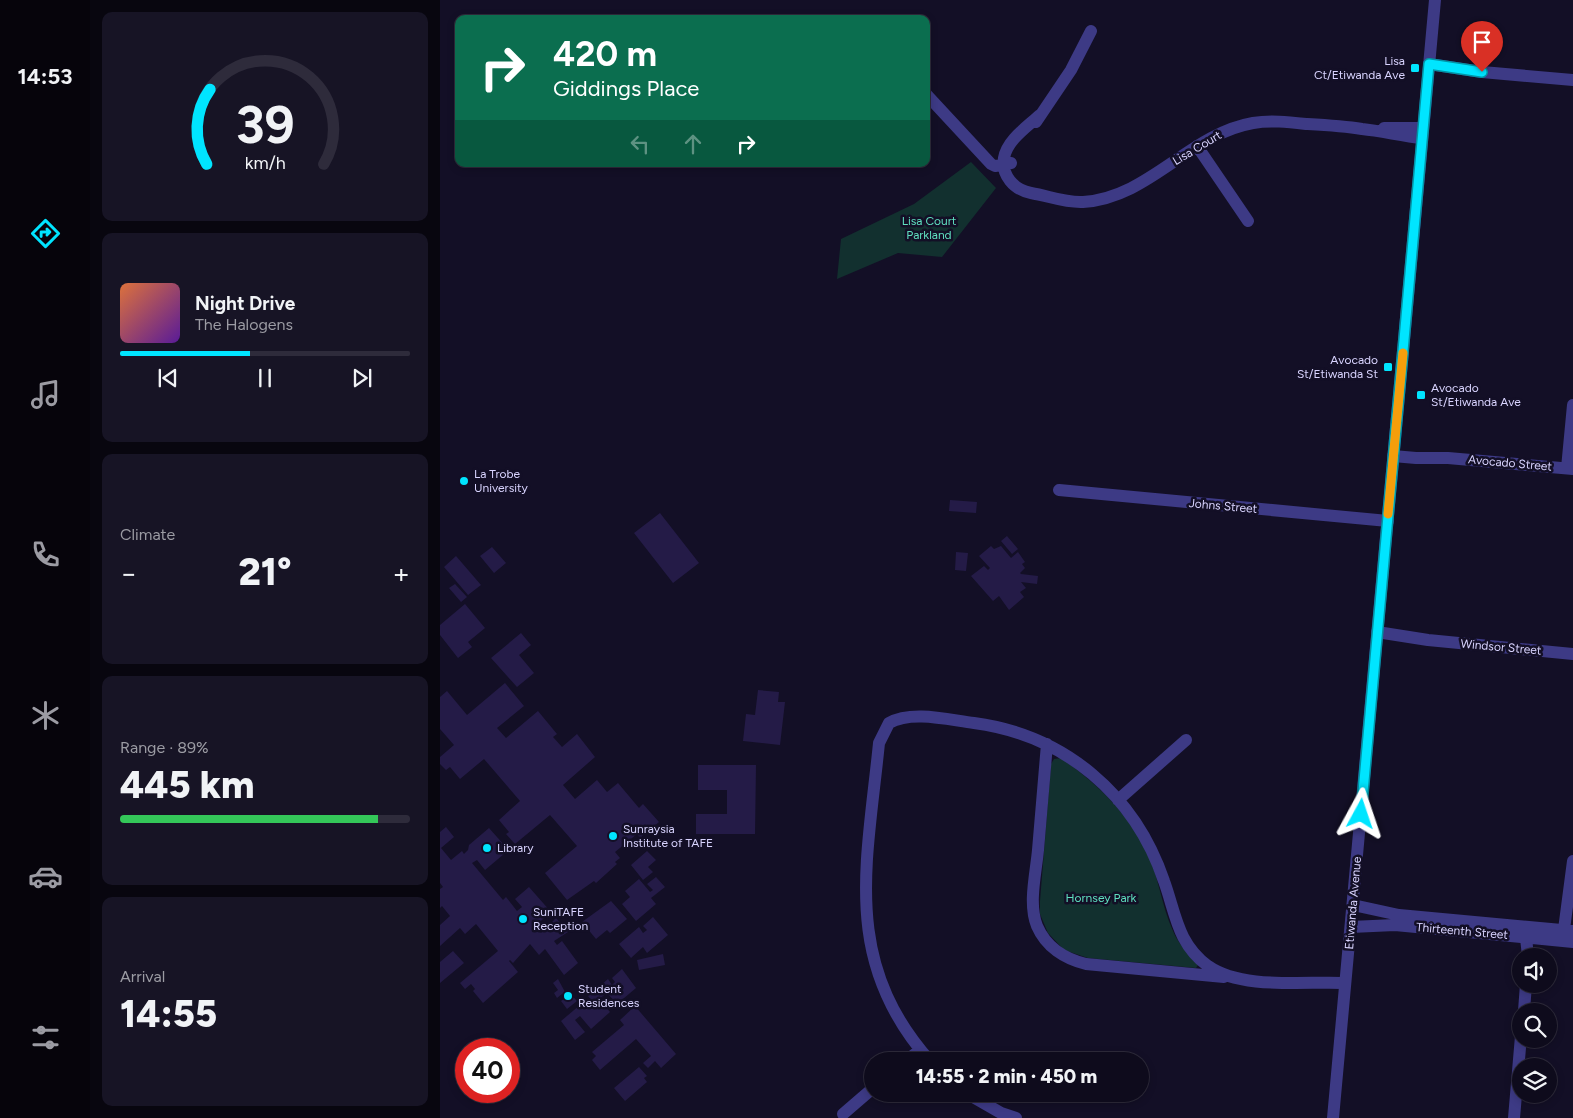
<!DOCTYPE html>
<meta charset="utf-8">
<style>
:root{--surface:#0e0b1c;--page:#171425;--text:#f1f3f6;--muted:#9b9ba3;--line:#2e2b3b;--accent:#00e5ff}
body{margin:0;font-family:Figtree,sans-serif;background:var(--page);color:var(--text);height:100vh;display:flex;flex-direction:column;font-size:19px;white-space:nowrap}
*{box-sizing:border-box;margin:0}
p{font-size:16px;color:var(--muted)}
.icon{flex:none;width:28px;height:28px;fill:none;stroke:currentColor;stroke-width:2;stroke-linecap:round;stroke-linejoin:round}
.map{position:relative;flex:1;overflow:hidden}
.side{display:flex;flex-direction:column;gap:12px;padding:12px;background:#08060f;width:350px}
.side>*{flex:none}
.guide{position:absolute;left:15px;top:15px;width:475px;height:152px;border-radius:10px;box-shadow:0 2px 8px #0003,0 0 0 1px var(--line);background:#0b6e4f;color:#fff;overflow:hidden}
.tools{position:absolute;left:1072px;top:948px;display:grid;gap:10px}
.tools a{display:grid;place-items:center;width:45px;height:45px;border-radius:50%;background:var(--surface);box-shadow:0 2px 8px #0003,0 0 0 1px var(--line);font-size:25px}
.speed{position:absolute;left:15px;top:1038px;display:flex;gap:10px;font-size:25px;font-weight:700;text-align:center}
.speed>*{display:grid;place-content:center;width:65px;height:65px;border-radius:50%;background:var(--surface);box-shadow:0 2px 8px #0003,0 0 0 1px var(--line);line-height:1}
.speed .limit{border:8px solid #d22;background:#fff;color:#111}
.pin{position:absolute;display:grid;place-items:center;width:42px;height:42px;color:#fff;margin:-51px -21px;border-radius:50% 50% 50% 0;rotate:-45deg;box-shadow:0 0 5px #0007}
.pin .icon{rotate:45deg}
.me{position:absolute;width:55px;margin:-28px;rotate:5deg;stroke-linejoin:round;filter:drop-shadow(0 0 4px #0008)}
.turn{display:flex;align-items:center;gap:18px;height:105px;padding:0 15px;font-size:22px}
.turn .icon{width:65px;height:65px;stroke-width:2.5}
.turn b{display:block;font-size:35px;line-height:42px}
.lanes{display:flex;align-items:center;height:48px;padding:0 15px;background:#0003;justify-content:center;gap:25px;direction:ltr}
.lanes .off{opacity:.35}
.big{font-size:38px;font-weight:800;line-height:1.1}
.side .card{flex:1;display:flex;flex-direction:column;justify-content:center;gap:8px;min-width:0;padding:0 18px;border-radius:10px;background:var(--page)}
.side .dial{align-items:center;gap:0}
.dial svg{height:130px;overflow:visible;fill:none;stroke:var(--line);stroke-width:7;stroke-linecap:round;text-anchor:middle}
.dial text{fill:var(--text);stroke:none}
.song{display:flex;align-items:center;gap:15px}
.cover{width:60px;height:60px;border-radius:8px;background:linear-gradient(135deg,hsl(20 70% 55%),hsl(270 70% 35%))}
.played{height:5px;border-radius:2px;background:linear-gradient(90deg,var(--accent) 45%,var(--line) 45%)}
.keys{display:flex;justify-content:space-around;direction:ltr}
.heat{display:flex;justify-content:space-between;align-items:center;font-size:28px;direction:ltr}
.charge{height:8px;border-radius:4px;background:linear-gradient(90deg,#34c759 89%,var(--line) 0)}
.trip{position:absolute;left:424px;top:1052px;width:285px;height:50px;border-radius:25px;background:var(--surface);box-shadow:0 2px 8px #0003,0 0 0 1px var(--line);font-weight:800;line-height:50px;text-align:center}
main{display:flex;flex:1;min-height:0}
.menu{display:flex;flex-direction:column;width:90px;justify-content:space-around;align-items:center;background:#06040b;color:var(--muted)}
.menu .icon{width:35px;height:35px}
.menu .selected{color:var(--accent)}
.menu b{font-size:22px;color:var(--text)}
.map>svg:first-child{display:block}
</style>
<main>
<nav class="menu">
<b>14:53</b>
<svg class="icon selected" aria-label="directions" viewBox="0 0 24 24"><path d="M12 3l9 9-9 9-9-9zM9 14v-3h6M13 9l2 2-2 2"/></svg>
<svg class="icon" aria-label="music" viewBox="0 0 24 24"><path d="M9 18V5l10-2v13"/><circle cx="6" cy="18" r="3"/><circle cx="16" cy="16" r="3"/></svg>
<svg class="icon" aria-label="phone" viewBox="0 0 24 24"><path d="M5 4h4l2 5-3 2q2 4 5 5l2-3 5 2v4C11 20 4 13 5 4z"/></svg>
<svg class="icon" aria-label="climate" viewBox="0 0 24 24"><path d="M12 3v18M4 7l16 10M4 17L20 7"/></svg>
<svg class="icon" aria-label="car" viewBox="0 0 24 24"><path d="M5 17H2v-5l4-1 3-4h7l3 4 3 1v5h-3M9 17h6M6 11h13"/><circle cx="7" cy="17" r="2"/><circle cx="17" cy="17" r="2"/></svg>
<svg class="icon" aria-label="filters" viewBox="0 0 24 24"><path d="M4 7h16M4 17h16"/><circle cx="9" cy="7" r="2"/><circle cx="15" cy="17" r="2"/></svg>
</nav>
<section class="side">
<div class="card dial"><svg viewBox="0 0 100 80">
<path d="M14 69A42 42 0 1 1 86 69"/>
<path d="M14 69A42 42 0 0 1 16 23" stroke="#00e5ff"/>
<text x="50" y="56" font-size="32" font-weight="700">39</text>
<text x="50" y="72" font-size="11">km/h</text>
</svg></div>
<div class="card">
<div class="song"><i class="cover"></i><div><b>Night Drive</b><p>The Halogens</p></div></div>
<div class="played"></div>
<div class="keys"><svg class="icon" aria-label="previous" viewBox="0 0 24 24"><path d="M18 5L8 12l10 7zM5 5v14"/></svg><svg class="icon" aria-label="pause" viewBox="0 0 24 24"><path d="M8 5v14M16 5v14"/></svg><svg class="icon" aria-label="next" viewBox="0 0 24 24"><path d="M6 5l10 7-10 7zM19 5v14"/></svg></div>
</div>
<div class="card"><p>Climate</p>
<div class="heat"><a>−</a><b class="big">21°</b><a>+</a></div>
</div>
<div class="card"><p>Range · 89%</p><b class="big">445 km</b><div class="charge"></div></div>
<div class="card"><p>Arrival</p><b class="big">14:55</b></div>
</section>
<div class="map">
<svg width="1133" height="1118" viewBox="0 0 1133 1118">
<rect width="100%" height="100%" fill="#130f26"/>
<!-- green -->
<path fill="#12302f" d="M531 162 556 188 502 257 458 253 397 279 401 239 474 204Z
M621 758C655 782 687 812 706 850 719 876 721 905 733 931 738 944 749 954 758 965L756 968 648 958 624 950 608 933 600 914V901L611 764 614 759Z"/>
<!-- building -->
<path fill="#241b47" d="M510 500 537 502 536 513 509 511Z
M220 513 259 563 233 583 194 533Z
M567 536 578 549 572 554 561 541Z
M551 546 554 549 561 546 571 558 578 552 585 562 582 564 585 568 580 573 581 574 598 576 597 584 581 582 586 588 580 592 584 597 569 610 559 596 553 601 531 576 544 566 548 570 550 568 539 556Z
M52 547 66 563 54 573 40 556Z
M516 552 528 553 526 571 515 570Z
M16 556 41 585 28 595 4 567Z
M15 584 27 597 21 602 9 588Z
M25 604 45 628 28 642 32 647 18 658 0 635V625Z
M81 633 91 645 79 655 94 673 77 687 51 658Z
M65 683 84 706 57 728 66 738 98 711 117 734 113 737 122 747 137 734 155 757 123 785 135 799 157 780 167 792 178 783 199 808 203 804 219 822 200 838 197 834 175 852 180 858 175 862 177 864 156 883 154 881 127 900 105 873 137 846 110 815 75 844 66 834 69 832 59 820 80 801 44 759 20 779 10 767 6 770 0 764V757L14 745 0 729V697L7 691 27 715Z
M318 690 339 692 338 702H345L340 745 303 741 306 714 315 715Z
M258 765H316L315 834H256V814H287V790H258Z
M6 827 14 837 1 848 11 860 22 851 24 854 28 850 29 845 49 828 65 846 64 854 45 870 37 860 32 863 63 900 66 897 77 911 82 907 75 899 89 887 111 912 95 926 101 933 116 918 128 932 114 941 117 945 122 941 138 963 124 975 105 949 99 955 90 944 73 963 70 960 69 961 78 972 43 1003 33 991 35 989 31 984 25 989 20 983 58 951 36 924 25 934 20 928 0 946V925L10 916 2 906 0 908V889L3 887 0 883V832Z
M207 851 216 860 208 867 213 872 203 880 191 865Z
M216 877 225 887 211 898 216 904 196 921 182 904 190 897 185 891 199 879 210 892 213 890 207 884Z
M171 901 187 919 170 933 167 930 156 939 142 922Z
M213 917 228 935 207 953 203 947 191 958 179 944 199 927 203 933 207 930 203 926Z
M13 951 24 963 0 983V962Z
M223 954 225 965 199 970 197 960Z
M182 969 196 988 177 1004 167 993 159 999 170 1012 151 1029 140 1016 135 1020 145 1032 135 1040 121 1021 140 1005 141 1007 146 1003 148 1006 153 1002 148 996 168 979 172 985 175 982 172 978Z
M118 979 125 992 127 990 137 1001 127 1009 121 1001 125 998 122 994 117 998 114 993 118 990 113 983Z
M195 1006 236 1054 221 1068 215 1061 208 1068 203 1063 211 1056 196 1039 160 1070 152 1060 156 1056 152 1052 184 1025 180 1020Z
M199 1067 207 1076 204 1078 207 1082 185 1101 174 1088Z"/>
<g fill="none" stroke-linecap="round" stroke-linejoin="round">
<!-- minor -->
<path stroke="#3d3a85" stroke-width="12" d="M989 64 1042 72 1133 80
M486 94 551 164 555 166 571 163
M600 115C587 127 567 140 564 158 561 175 574 190 591 193 609 196 625 203 643 202 709 198 749 134 813 123 830 120 848 122 866 124 884 125 903 126 922 129 942 131 962 136 982 138
M596 122 631 70 651 31
M944 128H983
M757 146 808 221
M953 456 976 458H1008L1133 469
M1127 468 1133 405
M619 490 948 521
M937 632 988 640 1133 654
M607 744C604 779 601 815 598 850 596 873 588 904 597 926 606 947 625 959 646 964L784 977
M678 800 746 740
M913 905 959 915 1133 931
M911 927 955 925 1133 942
M1085 929 1088 956
M1123 937 1133 861
M1084 1011 1086 984
M466 1061 480 1050
M490 1061C401 961 427 864 439 743L449 723C472 710 509 720 534 723 625 735 695 795 724 881 736 914 737 943 768 966 802 990 865 981 905 983
M528 1094 561 1113 576 1118
M403 1114 432 1089
M1074 1118 1081 1036"/>
<!-- tertiary -->
<path stroke="#3d3a85" stroke-width="12" d="M893 1118 995 0"/>
</g>
<g fill="none" stroke-linecap="round" stroke-linejoin="round">
<!-- route casing -->
<g stroke="#0095a6" stroke-width="12">
<path id="route" d="M921 814 989 64 1042 72"/>
</g>
<!-- route -->
<use href="#route" stroke="#00e5ff" stroke-width="9"/>
<!-- slow -->
<path stroke="#f59e0b" stroke-width="9" d="M948 514 963 353"/>
</g>
<!-- markers -->
<g fill="#00e5ff" stroke="#130f26" stroke-width="2">
<rect x="970" y="63" width="10" height="10" rx="2.5"/>
<rect x="943" y="362" width="10" height="10" rx="2.5"/>
<rect x="976" y="390" width="10" height="10" rx="2.5"/>
<circle cx="24" cy="481" r="5"/>
<circle cx="173" cy="836" r="5"/>
<circle cx="47" cy="848" r="5"/>
<circle cx="83" cy="919" r="5"/>
<circle cx="128" cy="996" r="5"/>
</g>
<g text-anchor="middle" dominant-baseline="central" stroke-width="5" stroke-linejoin="round" paint-order="stroke">
<!-- poi labels -->
<g font-size="12" fill="#d9d4ff" stroke="#130f26" text-anchor="start">
<text x="965" y="61" text-anchor="end">Lisa<tspan x="965" dy="14">Ct/Etiwanda Ave</tspan></text>
<text x="938" y="360" text-anchor="end">Avocado<tspan x="938" dy="14">St/Etiwanda St</tspan></text>
<text x="991" y="388">Avocado<tspan x="991" dy="14">St/Etiwanda Ave</tspan></text>
<text x="34" y="474">La Trobe<tspan x="34" dy="14">University</tspan></text>
<text x="183" y="829">Sunraysia<tspan x="183" dy="14">Institute of TAFE</tspan></text>
<text x="57" y="848">Library</text>
<text x="93" y="912">SuniTAFE<tspan x="93" dy="14">Reception</tspan></text>
<text x="138" y="989">Student<tspan x="138" dy="14">Residences</tspan></text>
</g>
<!-- street labels -->
<g font-size="12" fill="#d9d4ff" stroke="#130f26">
<text transform="translate(757 148) rotate(-31)">Lisa Court</text>
<text transform="translate(1070 463) rotate(5)">Avocado Street</text>
<text transform="translate(783 506) rotate(5)">Johns Street</text>
<text transform="translate(1061 647) rotate(5)">Windsor Street</text>
<text transform="translate(913 903) rotate(-85)">Etiwanda Avenue</text>
<text transform="translate(1022 931) rotate(5)">Thirteenth Street</text>
</g>
<!-- park labels -->
<g font-size="12" fill="#5fe0c0" stroke="#130f26">
<text x="489" y="221">Lisa Court<tspan x="489" dy="14">Parkland</tspan></text>
<text x="661" y="898">Hornsey Park</text>
</g>
</g>
</svg>
<div class="tools">
<a><svg class="icon" aria-label="sound" viewBox="0 0 24 24"><path d="M4 9h4l5-4v14l-5-4H4zM17 9q2 3 0 6"/></svg></a>
<a><svg class="icon" aria-label="search" viewBox="0 0 24 24"><circle cx="10" cy="10" r="6"/><path d="M15 15l6 6"/></svg></a>
<a><svg class="icon" aria-label="layers" viewBox="0 0 24 24"><path d="M12 4l9 5-9 5-9-5zM3 14l9 5 9-5"/></svg></a>
</div>
<div class="speed"><div class="limit">40</div></div>
<div class="pin" style="left:1042px;top:72px;background:#d93025"><svg class="icon" aria-label="arrive" viewBox="0 0 24 24"><path d="M6 21V4h12l-3 4 3 4H6"/></svg></div>
<svg class="me" style="left:921px;top:814px" viewBox="-20 -20 40 40"><path d="M0-17L14 15 0 8-14 15z" fill="#00e5ff" stroke="#fff" stroke-width="4"/></svg>
<div class="trip">14:55 · 2 min · 450 m</div>
<div class="guide">
<div class="turn"><svg class="icon" aria-label="right" viewBox="0 0 24 24"><path d="M7 20v-9h11M14 6l5 5-5 5"/></svg><div><b>420 m</b>Giddings Place</div></div>
<div class="lanes"><svg class="icon off" aria-label="left" viewBox="0 0 24 24"><path d="M17 20v-9H6M10 6l-5 5 5 5"/></svg><svg class="icon off" aria-label="ahead" viewBox="0 0 24 24"><path d="M12 20V5M6 11l6-6 6 6"/></svg><svg class="icon" aria-label="right" viewBox="0 0 24 24"><path d="M7 20v-9h11M14 6l5 5-5 5"/></svg></div>
</div>
</div>
</main>
